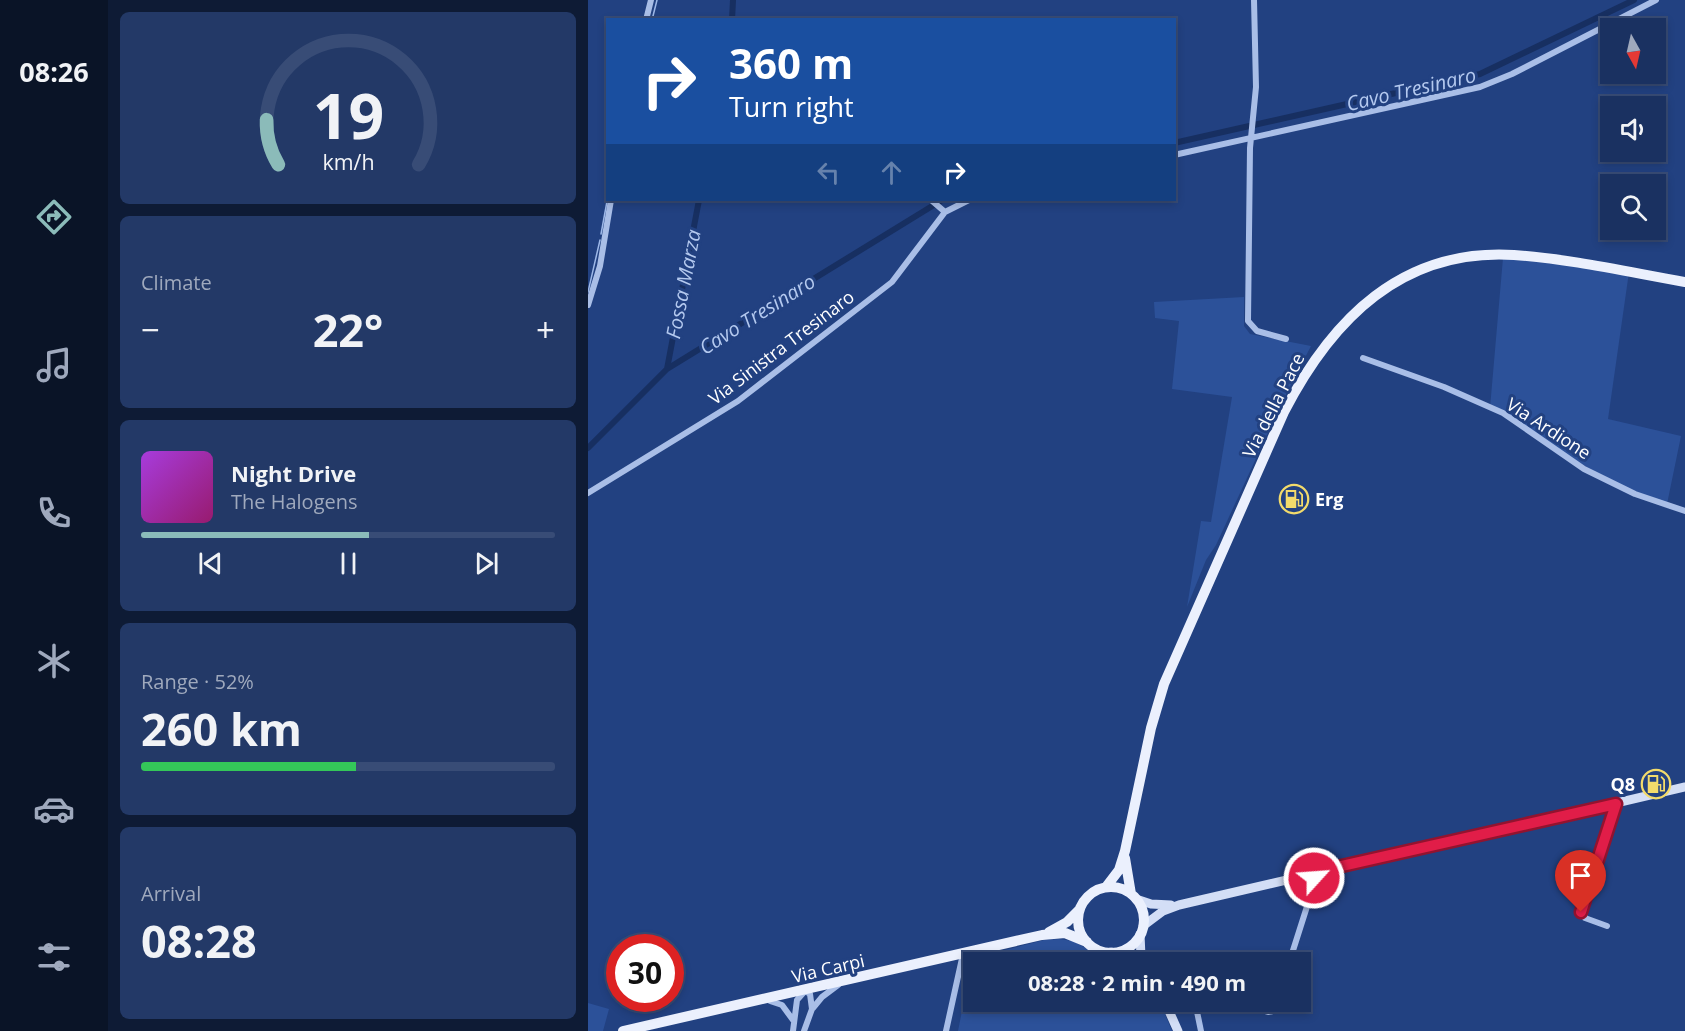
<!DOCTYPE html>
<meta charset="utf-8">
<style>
:root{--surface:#1a3161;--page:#233967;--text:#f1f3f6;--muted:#9fa9bd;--line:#384c76;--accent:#8bbbb9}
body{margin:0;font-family:"Open Sans",sans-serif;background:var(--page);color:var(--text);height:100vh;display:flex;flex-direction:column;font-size:22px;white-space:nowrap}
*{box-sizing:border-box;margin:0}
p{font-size:20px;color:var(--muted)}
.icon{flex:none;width:33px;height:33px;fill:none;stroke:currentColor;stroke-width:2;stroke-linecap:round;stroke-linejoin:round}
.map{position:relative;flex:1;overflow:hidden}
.sheet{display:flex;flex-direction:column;gap:12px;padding:12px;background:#0e1b35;width:480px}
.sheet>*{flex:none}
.guide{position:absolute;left:18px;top:18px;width:570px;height:183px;border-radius:0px;box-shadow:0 3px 9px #0003,0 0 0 2px var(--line);background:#1a4fa0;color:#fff;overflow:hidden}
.needle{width:39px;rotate:172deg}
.controls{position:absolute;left:1012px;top:18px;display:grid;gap:12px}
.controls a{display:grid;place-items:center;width:66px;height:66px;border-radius:0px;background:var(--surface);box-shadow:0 3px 9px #0003,0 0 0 2px var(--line);font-size:30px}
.speed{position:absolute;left:18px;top:934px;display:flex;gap:12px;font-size:30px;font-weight:700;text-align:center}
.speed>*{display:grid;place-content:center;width:78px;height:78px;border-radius:50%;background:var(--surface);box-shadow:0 3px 9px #0003,0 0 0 2px var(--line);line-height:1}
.speed .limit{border:9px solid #d22;background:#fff;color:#111}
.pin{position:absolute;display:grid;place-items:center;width:51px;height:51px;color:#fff;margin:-62px -26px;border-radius:50% 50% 50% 0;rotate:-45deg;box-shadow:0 0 6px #0007}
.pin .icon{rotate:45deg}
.me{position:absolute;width:66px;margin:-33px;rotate:64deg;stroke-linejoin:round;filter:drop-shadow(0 0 4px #0008)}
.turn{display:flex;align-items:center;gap:21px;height:126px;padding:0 24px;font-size:27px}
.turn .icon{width:78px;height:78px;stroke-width:2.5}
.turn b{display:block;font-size:42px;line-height:51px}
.lanes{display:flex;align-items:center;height:57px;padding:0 24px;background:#0003;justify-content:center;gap:30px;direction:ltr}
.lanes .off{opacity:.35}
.big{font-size:45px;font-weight:700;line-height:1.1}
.sheet .tile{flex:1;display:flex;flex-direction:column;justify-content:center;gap:9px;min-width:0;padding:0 21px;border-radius:9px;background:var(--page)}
.sheet .dial{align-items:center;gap:0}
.dial svg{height:156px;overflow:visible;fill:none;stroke:var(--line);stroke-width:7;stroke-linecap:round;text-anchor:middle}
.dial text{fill:var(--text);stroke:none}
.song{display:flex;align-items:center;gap:18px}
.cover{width:72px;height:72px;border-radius:9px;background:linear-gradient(135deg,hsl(280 70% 55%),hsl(320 70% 35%))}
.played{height:6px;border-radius:3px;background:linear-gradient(90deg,var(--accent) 55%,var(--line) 55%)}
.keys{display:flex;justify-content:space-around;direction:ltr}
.heat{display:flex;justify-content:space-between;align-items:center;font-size:33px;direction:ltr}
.charge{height:9px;border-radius:4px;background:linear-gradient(90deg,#34c759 52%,var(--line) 0)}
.trip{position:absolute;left:375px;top:952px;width:348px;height:60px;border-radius:0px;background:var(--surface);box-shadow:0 3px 9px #0003,0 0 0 2px var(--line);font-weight:700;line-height:60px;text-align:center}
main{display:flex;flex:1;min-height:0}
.menu{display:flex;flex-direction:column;width:108px;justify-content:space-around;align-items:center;background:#0a1427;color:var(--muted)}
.menu .icon{width:42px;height:42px}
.menu .active{color:var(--accent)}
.menu b{font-size:27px;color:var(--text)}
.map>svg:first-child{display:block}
</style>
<main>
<nav class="menu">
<b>08:26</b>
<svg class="icon active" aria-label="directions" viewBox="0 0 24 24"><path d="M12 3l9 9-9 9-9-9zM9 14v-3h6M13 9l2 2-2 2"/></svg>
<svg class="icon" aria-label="music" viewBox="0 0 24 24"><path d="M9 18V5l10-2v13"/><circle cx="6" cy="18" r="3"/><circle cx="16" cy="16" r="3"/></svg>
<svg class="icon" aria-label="phone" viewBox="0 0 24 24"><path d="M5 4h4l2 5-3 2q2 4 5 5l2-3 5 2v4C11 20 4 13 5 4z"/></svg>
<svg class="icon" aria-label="climate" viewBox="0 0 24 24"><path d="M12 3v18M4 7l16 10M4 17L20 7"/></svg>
<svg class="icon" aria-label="car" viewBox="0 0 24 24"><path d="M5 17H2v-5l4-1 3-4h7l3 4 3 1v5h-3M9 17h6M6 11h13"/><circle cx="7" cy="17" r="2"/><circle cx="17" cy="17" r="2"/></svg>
<svg class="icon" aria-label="filters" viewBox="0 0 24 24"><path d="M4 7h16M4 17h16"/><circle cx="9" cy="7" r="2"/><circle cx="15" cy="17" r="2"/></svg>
</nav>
<section class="sheet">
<div class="tile dial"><svg viewBox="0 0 100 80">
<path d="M14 69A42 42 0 1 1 86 69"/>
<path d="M14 69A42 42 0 0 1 8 46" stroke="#8bbbb9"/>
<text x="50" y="56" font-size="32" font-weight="700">19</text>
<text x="50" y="72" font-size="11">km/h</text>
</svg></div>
<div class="tile"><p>Climate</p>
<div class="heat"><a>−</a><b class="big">22°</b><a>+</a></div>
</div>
<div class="tile">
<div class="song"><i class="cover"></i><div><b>Night Drive</b><p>The Halogens</p></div></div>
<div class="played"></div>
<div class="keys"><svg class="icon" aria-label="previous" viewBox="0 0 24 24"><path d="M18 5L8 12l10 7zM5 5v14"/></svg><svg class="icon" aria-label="pause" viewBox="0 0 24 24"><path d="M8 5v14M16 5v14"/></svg><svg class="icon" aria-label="next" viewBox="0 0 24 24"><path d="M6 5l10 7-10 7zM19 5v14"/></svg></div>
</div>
<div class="tile"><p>Range · 52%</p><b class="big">260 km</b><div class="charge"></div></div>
<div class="tile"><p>Arrival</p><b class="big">08:28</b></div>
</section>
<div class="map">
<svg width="1097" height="1031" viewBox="0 0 1097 1031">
<rect width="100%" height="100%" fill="#224181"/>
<!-- green -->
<path fill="#2c5199" d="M915 258 1041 272 1020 419 1093 436 1079 504 1033 488 902 408Z
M656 297V326L662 334 723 346 694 402 628 545 618 560 599 607 613 521 623 522 644 397 584 389 591 321 567 318 566 302Z
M471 939 485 941 510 955 541 963H386V1002H572L584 1031H370L378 991 373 989 380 962 386 958 456 940Z
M0 1003 21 1009 15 1031H0Z"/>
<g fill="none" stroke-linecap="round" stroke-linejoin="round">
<!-- stream -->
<path stroke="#9db8e8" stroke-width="1.5" d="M64 20 69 0
M13 234 20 196
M0 292 12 240"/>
<!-- canal -->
<path stroke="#172f61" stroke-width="6" d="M144 20 145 0
M586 143 892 74 1046 0
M79 369 111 200
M0 448 79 369 354 200"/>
<!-- street -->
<path stroke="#a9bee7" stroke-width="6" d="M666 0 668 87 662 148 660 321 669 331 698 339
M58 20 63 0
M586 155 892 87 924 74 1068 0
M343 200 357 212
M0 305 12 266 23 200
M775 358 856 387 915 413 996 469 1047 494 1097 511
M0 493 150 401 304 282 357 212 381 200
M707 879 714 881 723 891
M1019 926 997 918 993 905 1028 804
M701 963 730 872
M182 1001 194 1005 205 1020
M607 1002 613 1031
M647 1002 680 1012 685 1011 688 1002
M225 1008 234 997 250 985
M205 1031 209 1000 217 991 222 994 224 1009 216 1031
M358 1031 375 954"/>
<!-- secondary -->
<path stroke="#d3def6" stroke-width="9" d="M548 899 563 904 583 905
M555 926 575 911 591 905 1097 787
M552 934 553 957 556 963
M523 952 549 963
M577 1002 590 1031"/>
<!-- primary -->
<path stroke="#ebf0fd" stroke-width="10" d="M537 858 543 894
M518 887 531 870 537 851 563 728 576 684 696 412C744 319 814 248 926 255 983 259 1040 272 1097 282
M490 920a33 33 0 1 1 66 0a33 33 0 1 1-66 0Z
M461 932 479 922 491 910
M35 1031 454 935 477 933 499 942"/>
</g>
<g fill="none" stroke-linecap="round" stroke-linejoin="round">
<!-- route casing -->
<g stroke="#92132f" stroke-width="15">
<path id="route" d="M726 878 731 871 736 870 1028 804 993 912"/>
</g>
<!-- route -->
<use href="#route" stroke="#e11d48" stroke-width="10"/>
</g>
<!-- icons -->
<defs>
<g id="fuel-ring" transform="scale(1.5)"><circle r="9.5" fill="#224181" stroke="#f3db6b" stroke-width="1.5"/><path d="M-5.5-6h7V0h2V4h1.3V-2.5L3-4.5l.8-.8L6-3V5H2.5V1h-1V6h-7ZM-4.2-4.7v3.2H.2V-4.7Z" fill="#f3db6b"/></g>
</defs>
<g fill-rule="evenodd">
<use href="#fuel-ring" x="706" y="499"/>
<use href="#fuel-ring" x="1068" y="784"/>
</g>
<g text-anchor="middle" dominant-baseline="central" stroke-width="6" stroke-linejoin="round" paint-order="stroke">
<!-- street labels -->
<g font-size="18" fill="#fff" stroke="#224181">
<text transform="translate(193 347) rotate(-37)">Via Sinistra Tresinaro</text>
<text transform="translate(685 405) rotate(-63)">Via della Pace</text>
<text transform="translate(961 428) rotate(33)">Via Ardione</text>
<text transform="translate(240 968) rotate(-13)">Via Carpi</text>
</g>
<!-- poi labels -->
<g font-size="18" font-weight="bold" fill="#fff" stroke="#224181" text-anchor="start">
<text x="727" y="499">Erg</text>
<text x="1047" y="784" text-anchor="end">Q8</text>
</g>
<!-- water labels -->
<g font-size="20" font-style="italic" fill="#b4c9ef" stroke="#224181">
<text transform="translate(823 89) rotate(-13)">Cavo Tresinaro</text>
<text transform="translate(95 284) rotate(-79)">Fossa Marza</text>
<text transform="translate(169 314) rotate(-32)">Cavo Tresinaro</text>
</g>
</g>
</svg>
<div class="controls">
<a><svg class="needle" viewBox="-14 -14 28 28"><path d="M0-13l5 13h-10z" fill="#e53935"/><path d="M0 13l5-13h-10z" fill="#9fa9bd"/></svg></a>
<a><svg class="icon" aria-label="sound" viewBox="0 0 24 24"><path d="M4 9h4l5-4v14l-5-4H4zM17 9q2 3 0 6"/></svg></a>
<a><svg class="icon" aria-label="search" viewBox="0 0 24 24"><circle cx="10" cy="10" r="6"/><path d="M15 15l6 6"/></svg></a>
</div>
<div class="speed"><div class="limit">30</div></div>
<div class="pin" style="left:993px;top:912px;background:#d93025"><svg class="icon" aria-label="arrive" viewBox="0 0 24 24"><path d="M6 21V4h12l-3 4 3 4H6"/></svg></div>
<svg class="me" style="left:726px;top:878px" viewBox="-20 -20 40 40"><circle r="17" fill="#e11d48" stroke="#fff" stroke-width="3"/><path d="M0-11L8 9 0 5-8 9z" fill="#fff"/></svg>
<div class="trip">08:28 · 2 min · 490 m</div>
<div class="guide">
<div class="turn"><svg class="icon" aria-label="right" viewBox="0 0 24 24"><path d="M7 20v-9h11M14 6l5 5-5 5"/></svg><div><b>360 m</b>Turn right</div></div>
<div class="lanes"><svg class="icon off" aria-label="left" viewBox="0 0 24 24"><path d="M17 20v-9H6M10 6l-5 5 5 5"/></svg><svg class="icon off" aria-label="ahead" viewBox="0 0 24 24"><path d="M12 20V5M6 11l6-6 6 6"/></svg><svg class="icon" aria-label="right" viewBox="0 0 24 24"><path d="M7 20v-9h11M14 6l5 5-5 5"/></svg></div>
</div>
</div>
</main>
